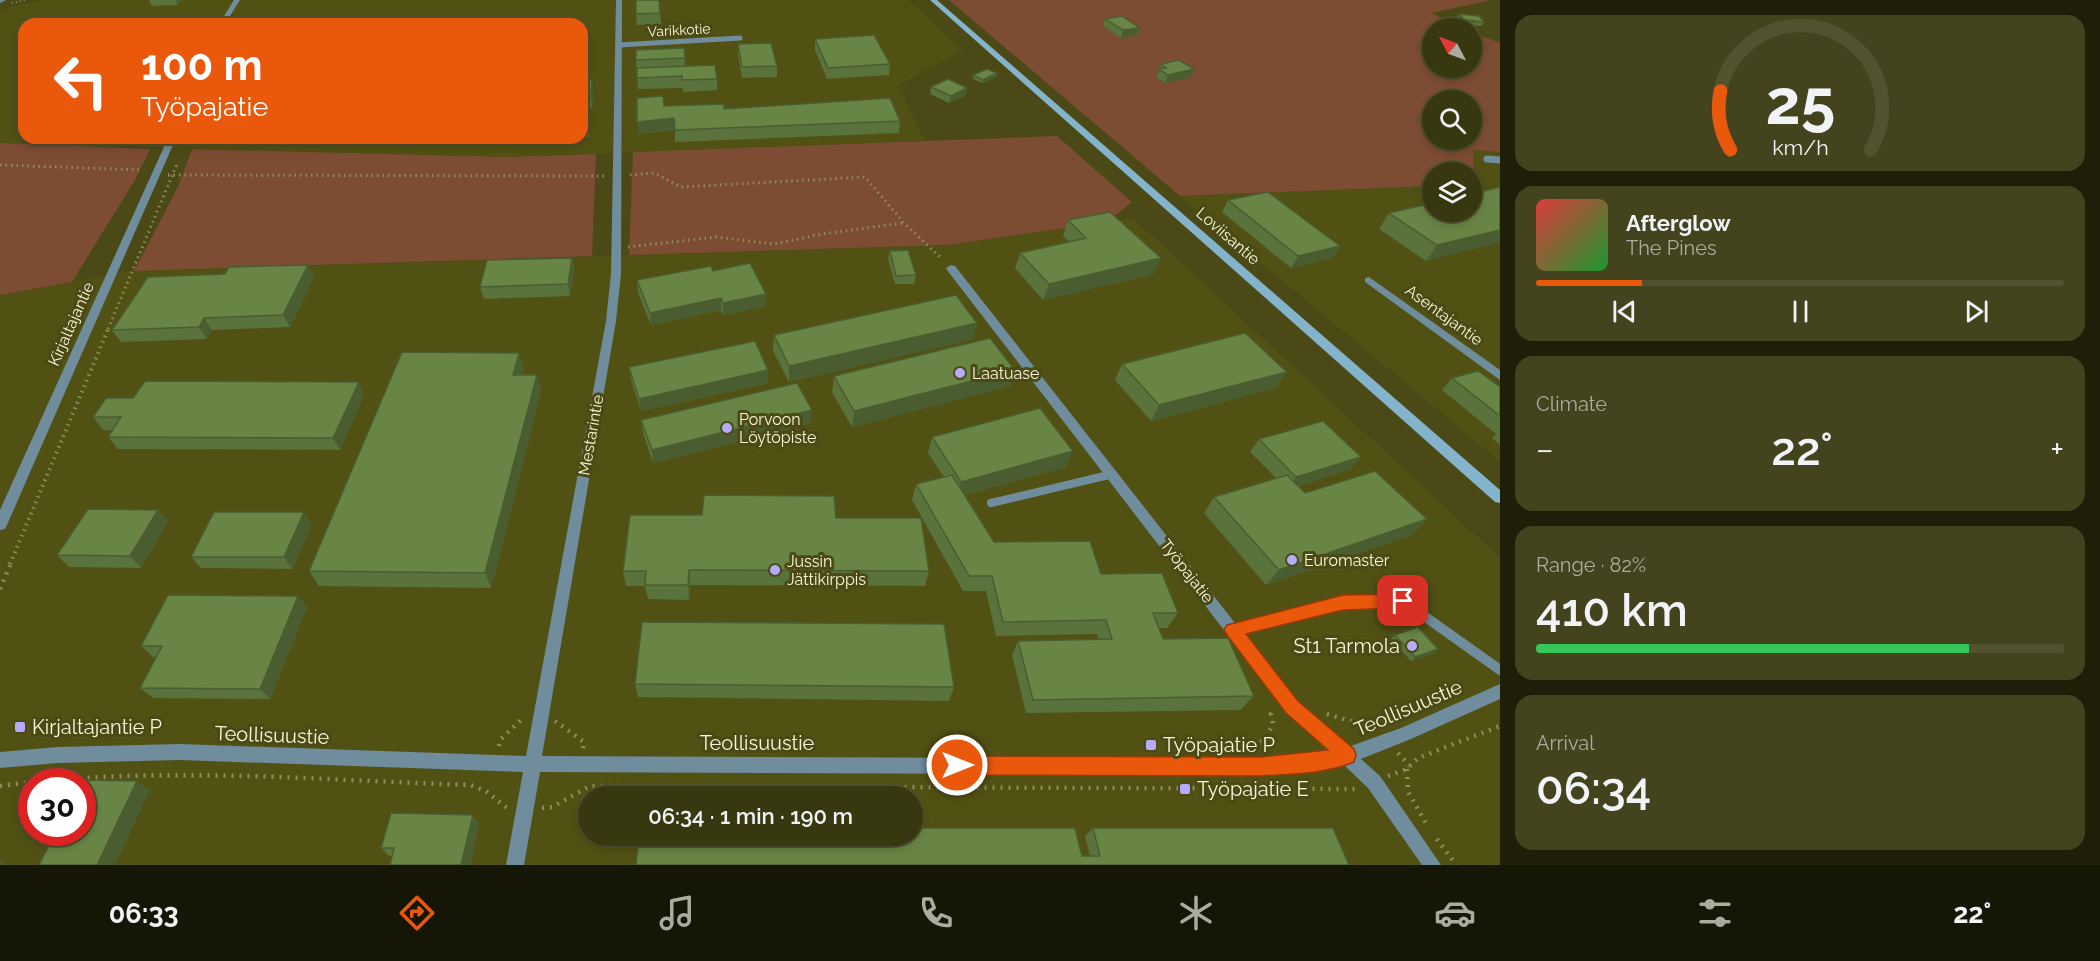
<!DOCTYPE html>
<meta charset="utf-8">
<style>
:root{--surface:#383810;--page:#43431e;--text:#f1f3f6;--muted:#abac9f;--line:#525230;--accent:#ea580c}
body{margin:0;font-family:Raleway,sans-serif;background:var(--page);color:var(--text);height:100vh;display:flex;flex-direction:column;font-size:22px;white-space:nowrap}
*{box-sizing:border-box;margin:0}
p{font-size:20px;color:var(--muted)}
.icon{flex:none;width:33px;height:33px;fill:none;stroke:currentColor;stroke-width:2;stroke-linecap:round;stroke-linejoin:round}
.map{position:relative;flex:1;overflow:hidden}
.drawer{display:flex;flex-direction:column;gap:15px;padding:15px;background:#1f1f09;width:600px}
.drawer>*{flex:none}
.banner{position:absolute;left:18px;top:18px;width:570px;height:126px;border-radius:18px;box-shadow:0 3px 9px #0003,0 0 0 2px var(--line);background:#ea580c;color:#fff;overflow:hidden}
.needle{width:39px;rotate:311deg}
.fabs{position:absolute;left:1422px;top:18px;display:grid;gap:12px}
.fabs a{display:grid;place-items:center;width:60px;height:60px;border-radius:50%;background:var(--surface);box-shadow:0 3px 9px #0003,0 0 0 2px var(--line);font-size:30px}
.speed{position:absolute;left:18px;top:768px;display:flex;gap:12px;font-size:30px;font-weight:700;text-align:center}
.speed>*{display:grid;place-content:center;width:78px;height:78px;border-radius:50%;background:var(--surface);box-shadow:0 3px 9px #0003,0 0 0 2px var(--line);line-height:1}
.speed .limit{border:9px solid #d22;background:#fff;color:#111}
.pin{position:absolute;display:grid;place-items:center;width:51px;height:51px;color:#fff;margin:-26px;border-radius:12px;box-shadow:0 3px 9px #0006}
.me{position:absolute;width:66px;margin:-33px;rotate:90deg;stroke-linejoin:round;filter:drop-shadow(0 0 4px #0008)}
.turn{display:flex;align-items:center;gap:21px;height:126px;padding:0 24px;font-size:27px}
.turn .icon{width:78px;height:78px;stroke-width:2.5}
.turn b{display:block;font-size:42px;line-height:51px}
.big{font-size:45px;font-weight:600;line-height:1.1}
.drawer .card{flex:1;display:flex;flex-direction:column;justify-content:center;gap:9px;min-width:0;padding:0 21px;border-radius:18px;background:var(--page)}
.drawer .dial{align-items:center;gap:0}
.dial svg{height:156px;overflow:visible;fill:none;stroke:var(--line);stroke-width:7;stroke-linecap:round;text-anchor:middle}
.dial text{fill:var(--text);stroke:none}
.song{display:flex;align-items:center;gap:18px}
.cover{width:72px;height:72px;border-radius:9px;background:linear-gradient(135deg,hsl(0 70% 55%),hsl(130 70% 35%))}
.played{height:6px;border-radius:3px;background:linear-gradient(90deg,var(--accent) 20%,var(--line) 20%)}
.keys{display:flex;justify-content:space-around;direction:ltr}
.heat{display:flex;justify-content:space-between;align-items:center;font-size:33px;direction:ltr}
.charge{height:9px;border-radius:4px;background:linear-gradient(90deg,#34c759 82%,var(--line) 0)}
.trip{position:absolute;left:578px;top:786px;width:345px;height:60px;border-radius:30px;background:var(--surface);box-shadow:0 3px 9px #0003,0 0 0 2px var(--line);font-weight:600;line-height:60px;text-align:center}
.tab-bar{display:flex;height:96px;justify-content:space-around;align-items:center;background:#161606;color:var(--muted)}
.tab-bar .icon{width:42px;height:42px}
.tab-bar .on{color:var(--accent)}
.tab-bar b{font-size:27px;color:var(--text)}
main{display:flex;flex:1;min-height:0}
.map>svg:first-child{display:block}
</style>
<main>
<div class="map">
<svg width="1500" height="865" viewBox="0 0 1500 865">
<rect width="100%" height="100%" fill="#4b4a16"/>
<!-- built -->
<path fill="#525114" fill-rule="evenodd" d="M42 0H908L962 51 898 85 925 141 510 157 0 143V10ZM24 24H582V138H24Z
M1473 150 1500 152V461L1180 196 1432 186V212H1472Z
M1133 218 1500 558V865H0V295L134 271 947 245ZM32 782H82V832H32ZM588 796H912V836H588Z"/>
<!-- green -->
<path fill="#7c4c33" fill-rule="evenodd" d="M949 0H1491L1431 13 1463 28H1432V68H1472V32L1500 43V152L1473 150 1474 184H1472V172H1432V186L1180 196ZM1432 100H1472V140H1432Z
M1057 136 1132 202 1107 222 947 245 629 255 633 152Z
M0 143 150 149 135 180 72 282 0 295Z
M192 149 506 157 596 154 592 256 134 271 178 187Z"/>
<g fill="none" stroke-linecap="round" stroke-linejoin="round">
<!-- path-far3 -->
<path stroke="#8d8d5f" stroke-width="2" stroke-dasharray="1 3" stroke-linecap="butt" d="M12 3 26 0"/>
<!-- path-far2 -->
<path stroke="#8d8d5f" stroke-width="3" stroke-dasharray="1.5 4" stroke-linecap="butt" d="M0 165 143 170
M168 175 604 176
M630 175 654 173 681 187 865 177 904 223 942 259
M628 247 716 237 774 244 822 234 903 223
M108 329 177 164"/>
<!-- path-far1 -->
<path stroke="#8d8d5f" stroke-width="4" stroke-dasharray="1.5 4.5" stroke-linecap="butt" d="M10 564 109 327"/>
<!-- path -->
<path stroke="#8d8d5f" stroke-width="4.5" stroke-dasharray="2 6" stroke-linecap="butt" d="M0 589 11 563
M1327 714 1357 723 1369 721 1375 727
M555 721 584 742 583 749
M499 746 501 739 522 719
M1255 751 1252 744 1265 740 1273 724 1271 714 1277 712
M1398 753 1410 766
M1407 769 1408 792 1426 823
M1388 776 1407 769 1418 758 1500 726
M0 786C155 765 314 780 470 785L486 791 507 808
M542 808 552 807 590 786 1356 789
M1437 839 1456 865"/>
<!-- lane-far3 -->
<path stroke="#6f8d9c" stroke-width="5" d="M619 45 740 38"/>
<!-- lane-far2 -->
<path stroke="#6f8d9c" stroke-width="7" d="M1487 159 1500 160"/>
<!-- lane-far1 -->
<path stroke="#6f8d9c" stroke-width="8" d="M991 503 1113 474"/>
<!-- lane -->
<path stroke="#6f8d9c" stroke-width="10" d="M1233 630 1343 602 1403 601 1500 670"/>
<!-- street -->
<path fill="#6f8d9c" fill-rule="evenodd" d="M0 0H6L0 3Z
M234 0H240L225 24H219Z
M616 0H622L621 274 616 321 542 756 1261 759 1329 752 1287 712 947 270 946 268 951 265 955 266 1297 702 1348 747 1401 728 1500 684V699L1411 739 1361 759 1380 776 1441 865H1422L1368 788 1343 764 1315 770 1261 775 540 772 524 865H506L523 772 180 760 58 763 0 768V752L58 747 180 744 526 756 606 321 611 274Z
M168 138H176L7 525 5 529 0 530V510Z
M1369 277 1500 370V380L1365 282V278Z"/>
<!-- secondary -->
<path fill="#84b4cb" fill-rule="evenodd" d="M930 0H937L1500 490V503L1495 502Z"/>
</g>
<!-- wall -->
<path fill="#5a723b" d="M149 0H182L178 5 152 6Z
M659 0 661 24 637 25 636 14Z
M1459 14 1484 22 1481 26 1461 24 1457 17Z
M1105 19 1140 28 1137 35 1121 38 1103 26Z
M815 39 890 64 889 75 827 79 815 50Z
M738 44 777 66V77L742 78 738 55Z
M684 48 685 66 717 79V90L683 92V88L638 89 636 60Z
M1161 64 1191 77 1165 83 1156 77Z
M997 73 996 77 983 83 973 79V75Z
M582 80 593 91 592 108H582Z
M931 87 966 95 949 103 930 94Z
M664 106 724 109 900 121 899 133 675 142V130L638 134Z
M582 114 583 119H587L589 137H582Z
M404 138H433L431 144 406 145Z
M518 138H565L519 141Z
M1500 187 1426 261 1379 229 1389 213Z
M1228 200 1340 246 1332 258 1291 268 1222 212Z
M1068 220 1154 274 1043 300 1015 268 1020 253 1069 242 1063 236Z
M890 251 916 275 914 284H895L888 259Z
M572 258 574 270 570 296 484 299 480 287Z
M308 265 314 277 290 327 212 330 207 339 121 342 112 330 225 274Z
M713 271 766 306 723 315 721 310 651 325 638 293 637 280Z
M977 323 973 339 789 382 773 351 774 335Z
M519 353 524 369 522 375H537L541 391 491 588 319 586 309 571Z
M1122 364 1287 372 1276 388 1151 421 1115 380Z
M629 367 768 370V383L641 411 631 380Z
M1015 370 1010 386 852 427 832 392 834 376Z
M1452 378 1500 387V445L1492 438 1496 434 1442 390Z
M364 395 340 450 118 449 108 437 113 430H103L93 417Z
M641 420 811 423 653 463 643 433Z
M932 437 1066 467 964 495 994 542 1101 574 1178 613 1167 628H1159L1163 639 1254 696 1240 710 1026 713 1012 655 1018 641 1099 639 1097 634 996 636 986 591H963L912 500 916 484 944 477 928 453Z
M1259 439 1351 469 1298 486 1305 493 1427 519 1412 535 1266 585 1204 513 1214 497 1276 478 1250 452Z
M836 518 929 571 925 586 690 585 689 600 648 599 645 586H626L623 571Z
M168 521 141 568 69 567 57 555Z
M312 524 292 569 201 568 191 557Z
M307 607 270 699 153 698 140 688 156 657H153L141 646Z
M1395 635 1434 653 1411 661 1391 639Z
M635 684 954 687 949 701 638 697Z
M479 823 470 865H390L392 856H389L381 848Z
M920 828 1082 856H1090L1085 836 1093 828 1349 865H636Z"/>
<!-- shaded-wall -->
<path fill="#4a5d30" d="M175 0H182L178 5Z
M1140 28 1137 35 1121 38 1123 30Z
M1194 69 1191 77 1165 83 1168 75Z
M997 73 996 77 983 83V80Z
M592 79 593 91 592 108 591 96Z
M967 88 966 95 949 103 951 96Z
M674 118 675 130 638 134 637 122Z
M1500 230V243L1426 261 1437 245Z
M1340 246 1332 258 1291 268 1298 256Z
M572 258 574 270 570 296 568 284Z
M1161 258 1154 274 1043 300 1049 284Z
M308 265 314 277 290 327 283 315Z
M766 294V306L723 315V303Z
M721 298V310L651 325 650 313Z
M204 318 212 330 207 339 199 327Z
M977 323 973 339 789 382V366Z
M519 353 524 369 518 391 513 375Z
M768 370V383L641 411 639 399Z
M1015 370 1010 386 852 427 854 411Z
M1287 372 1276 388 1151 421 1159 405Z
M537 375 541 391 491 588 485 573Z
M359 382 364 395 340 450 333 438Z
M812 410 811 423 653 463 652 450Z
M1073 451 1066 467 956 497 961 482Z
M1361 457 1351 469 1287 489 1296 477Z
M158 510 168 521 141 568 130 556Z
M304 512 312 524 292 569 284 557Z
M1427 519 1412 535 1266 585 1279 570Z
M689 570 690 585 689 600 688 585Z
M298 596 307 607 270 699 260 689Z
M1438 649 1434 653 1411 661 1415 657Z
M137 781 150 790 115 865H97Z
M473 815 479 823 470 865H461Z
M0 861 5 863 4 865H0Z"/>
<!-- building -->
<path fill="#698545" stroke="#4a5d30" stroke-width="1.5" d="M636 0H659L660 13 636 14Z
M1459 14 1479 16 1484 22 1464 20Z
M1122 16 1140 28 1123 30 1105 19Z
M184 21 181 24H134L135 23Z
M874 35 890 64 828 68 815 39Z
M771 43 777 66 742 67 738 44Z
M684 48 685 58 636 60V50Z
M1179 60 1194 69 1168 75 1158 69 1166 68 1161 64Z
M715 65 717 79 682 80V76L637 78V68Z
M987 69 997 73 983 80 973 75Z
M592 79 591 96 582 97V80Z
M948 79 967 88 951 96 931 87Z
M663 96 664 106 724 104V109L890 98 900 121 675 130 674 118 637 122V98Z
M587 119V125H582V120Z
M1500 187V230L1437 245 1389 213 1432 203V212H1472V194Z
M1268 192 1340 246 1298 256 1228 200Z
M1110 212 1161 258 1049 284 1020 253 1086 238 1068 220Z
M908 250 916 275 896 276 890 251Z
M572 258 568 284 480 287 487 260Z
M750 263 766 294 723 303 721 298 650 313 637 280 711 266 713 271Z
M308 265 283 315 204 318 199 327 112 330 148 277 225 274 229 267Z
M956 295 977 323 789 366 774 335Z
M1245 333 1287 372 1159 405 1122 364Z
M990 338 1015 370 854 411 834 376Z
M755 341 768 370 639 399 629 367Z
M402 352 519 353 513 375H537L485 573 309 571Z
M1478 371 1500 387V416L1452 378Z
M145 381 359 382 333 438 108 437 121 417H93L106 398H133Z
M797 383 812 410 652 450 641 420Z
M1040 408 1073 451 961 482 932 437Z
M1323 421 1361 457 1296 477 1259 439Z
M1375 471 1427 519 1279 570 1214 497 1287 475 1305 493Z
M952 475 994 542 1090 541 1101 574 1162 573 1178 613H1153L1163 639 1228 638 1254 696 1033 700 1018 641 1112 639 1106 620 1003 622 992 576H969L916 484Z
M704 495 834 496 836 518H921L929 571 689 570 688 585H645L646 571H623L630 515H702Z
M88 509 158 510 130 556 57 555Z
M214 512H304L284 557H191Z
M168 595 298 596 260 689 140 688 162 646H141Z
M642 622 944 624 954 687 635 684Z
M1418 627 1438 649 1415 657 1395 635Z
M83 780 137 781 97 865H39L56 832H82Z
M391 813 473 815 461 865H390L394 848H381Z
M912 815H918L920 828H1075L1082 856H1100L1093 828H1333L1349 865H636L639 836H912Z"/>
<!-- route -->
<path fill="#ea580c" stroke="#983908" stroke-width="1.5" d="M1403 594 1408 596 1411 601 1408 606 1403 608 1343 610 1246 634 1298 701 1354 749 1356 755 1354 762C1325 774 1292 774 1261 776L957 775 950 772 947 765 950 759 957 756 1261 757 1328 750 1286 713 1227 635 1224 630 1227 625 1343 595Z"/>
<!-- markers -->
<g fill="#b4acf9" stroke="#4b4a16" stroke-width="2">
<circle cx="960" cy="373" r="6"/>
<circle cx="727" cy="428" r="6"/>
<circle cx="1292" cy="560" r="6"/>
<circle cx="775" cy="570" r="6"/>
<circle cx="1412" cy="646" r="6"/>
<rect x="14" y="721" width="12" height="12" rx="3"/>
<rect x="1145" y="739" width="12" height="12" rx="3"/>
<rect x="1179" y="783" width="12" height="12" rx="3"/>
</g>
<g text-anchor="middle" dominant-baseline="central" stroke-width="6" stroke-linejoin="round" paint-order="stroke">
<!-- far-street labels -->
<g font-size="14" fill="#f6f7d4" stroke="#4b4a16">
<text transform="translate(679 30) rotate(-3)">Varikkotie</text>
</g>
<!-- street labels -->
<g font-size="16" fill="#f6f7d4" stroke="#4b4a16">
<text transform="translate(1228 236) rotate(41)">Loviisantie</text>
<text transform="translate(1444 315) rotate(36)">Asentajantie</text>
<text transform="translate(71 324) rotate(-66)">Kirjaltajantie</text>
<text transform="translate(591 435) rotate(-80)">Mestarintie</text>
<text transform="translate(1187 571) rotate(52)">Työpajatie</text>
</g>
<!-- poi labels -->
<g font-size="16" fill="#f6f7d4" stroke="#4b4a16" text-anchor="start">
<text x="972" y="373">Laatuase</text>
<text x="739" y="419">Porvoon<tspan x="739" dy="18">Löytöpiste</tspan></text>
<text x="1304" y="560">Euromaster</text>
<text x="787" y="561">Jussin<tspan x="787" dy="18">Jättikirppis</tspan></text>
</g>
<!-- near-poi labels -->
<g font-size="20" fill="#f6f7d4" stroke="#4b4a16" text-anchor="start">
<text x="1400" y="646" text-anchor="end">St1 Tarmola</text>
<text x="32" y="727">Kirjaltajantie P</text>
<text x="1163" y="745">Työpajatie P</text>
<text x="1197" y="789">Työpajatie E</text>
</g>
<!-- near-street labels -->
<g font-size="20" fill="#f6f7d4" stroke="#4b4a16">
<text transform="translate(1408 708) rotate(-23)">Teollisuustie</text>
<text transform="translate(272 735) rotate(2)">Teollisuustie</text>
<text x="757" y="743">Teollisuustie</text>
</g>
</g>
</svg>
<div class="fabs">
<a><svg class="needle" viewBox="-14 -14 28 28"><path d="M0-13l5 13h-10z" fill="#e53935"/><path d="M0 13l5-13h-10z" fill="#abac9f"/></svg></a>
<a><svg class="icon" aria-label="search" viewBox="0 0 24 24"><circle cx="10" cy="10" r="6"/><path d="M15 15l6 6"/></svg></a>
<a><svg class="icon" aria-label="layers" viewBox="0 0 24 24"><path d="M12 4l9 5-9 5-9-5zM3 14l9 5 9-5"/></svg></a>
</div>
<div class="speed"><div class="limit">30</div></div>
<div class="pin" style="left:1403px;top:601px;background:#d93025"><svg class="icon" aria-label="arrive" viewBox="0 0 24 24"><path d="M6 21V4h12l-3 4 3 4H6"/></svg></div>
<svg class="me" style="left:957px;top:765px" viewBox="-20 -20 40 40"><circle r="17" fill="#ea580c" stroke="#fff" stroke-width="3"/><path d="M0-11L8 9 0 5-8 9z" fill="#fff"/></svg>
<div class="trip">06:34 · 1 min · 190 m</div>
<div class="banner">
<div class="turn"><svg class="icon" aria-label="left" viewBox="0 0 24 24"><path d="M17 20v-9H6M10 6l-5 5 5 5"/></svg><div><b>100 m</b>Työpajatie</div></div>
</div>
</div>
<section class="drawer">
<div class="card dial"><svg viewBox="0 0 100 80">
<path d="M14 69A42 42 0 1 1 86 69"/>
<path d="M14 69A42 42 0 0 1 9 39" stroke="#ea580c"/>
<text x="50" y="56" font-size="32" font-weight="700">25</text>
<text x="50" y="72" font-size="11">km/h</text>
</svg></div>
<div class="card">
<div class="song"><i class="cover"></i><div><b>Afterglow</b><p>The Pines</p></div></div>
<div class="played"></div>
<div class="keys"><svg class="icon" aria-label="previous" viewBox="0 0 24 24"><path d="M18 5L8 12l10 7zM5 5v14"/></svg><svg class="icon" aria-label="pause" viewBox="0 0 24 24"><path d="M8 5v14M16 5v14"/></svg><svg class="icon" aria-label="next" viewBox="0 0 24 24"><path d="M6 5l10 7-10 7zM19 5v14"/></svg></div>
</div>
<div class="card"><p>Climate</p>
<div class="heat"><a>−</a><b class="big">22°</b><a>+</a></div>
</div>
<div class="card"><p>Range · 82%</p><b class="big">410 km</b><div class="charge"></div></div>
<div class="card"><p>Arrival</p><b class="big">06:34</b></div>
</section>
</main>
<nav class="tab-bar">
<b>06:33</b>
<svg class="icon on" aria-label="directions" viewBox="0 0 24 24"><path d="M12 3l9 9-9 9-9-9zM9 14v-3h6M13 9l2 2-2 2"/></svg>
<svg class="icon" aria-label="music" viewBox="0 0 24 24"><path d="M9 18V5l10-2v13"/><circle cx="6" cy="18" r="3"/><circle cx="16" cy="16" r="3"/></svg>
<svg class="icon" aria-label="phone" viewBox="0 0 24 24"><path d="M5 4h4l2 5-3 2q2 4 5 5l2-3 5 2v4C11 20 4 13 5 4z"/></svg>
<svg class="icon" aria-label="climate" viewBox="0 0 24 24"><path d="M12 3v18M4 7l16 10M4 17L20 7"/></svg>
<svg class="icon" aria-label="car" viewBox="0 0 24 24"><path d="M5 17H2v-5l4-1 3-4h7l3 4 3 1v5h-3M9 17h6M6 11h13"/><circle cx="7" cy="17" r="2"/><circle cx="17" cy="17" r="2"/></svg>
<svg class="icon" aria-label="filters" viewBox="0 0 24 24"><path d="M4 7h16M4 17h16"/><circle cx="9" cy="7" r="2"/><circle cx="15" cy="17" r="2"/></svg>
<b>22°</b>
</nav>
